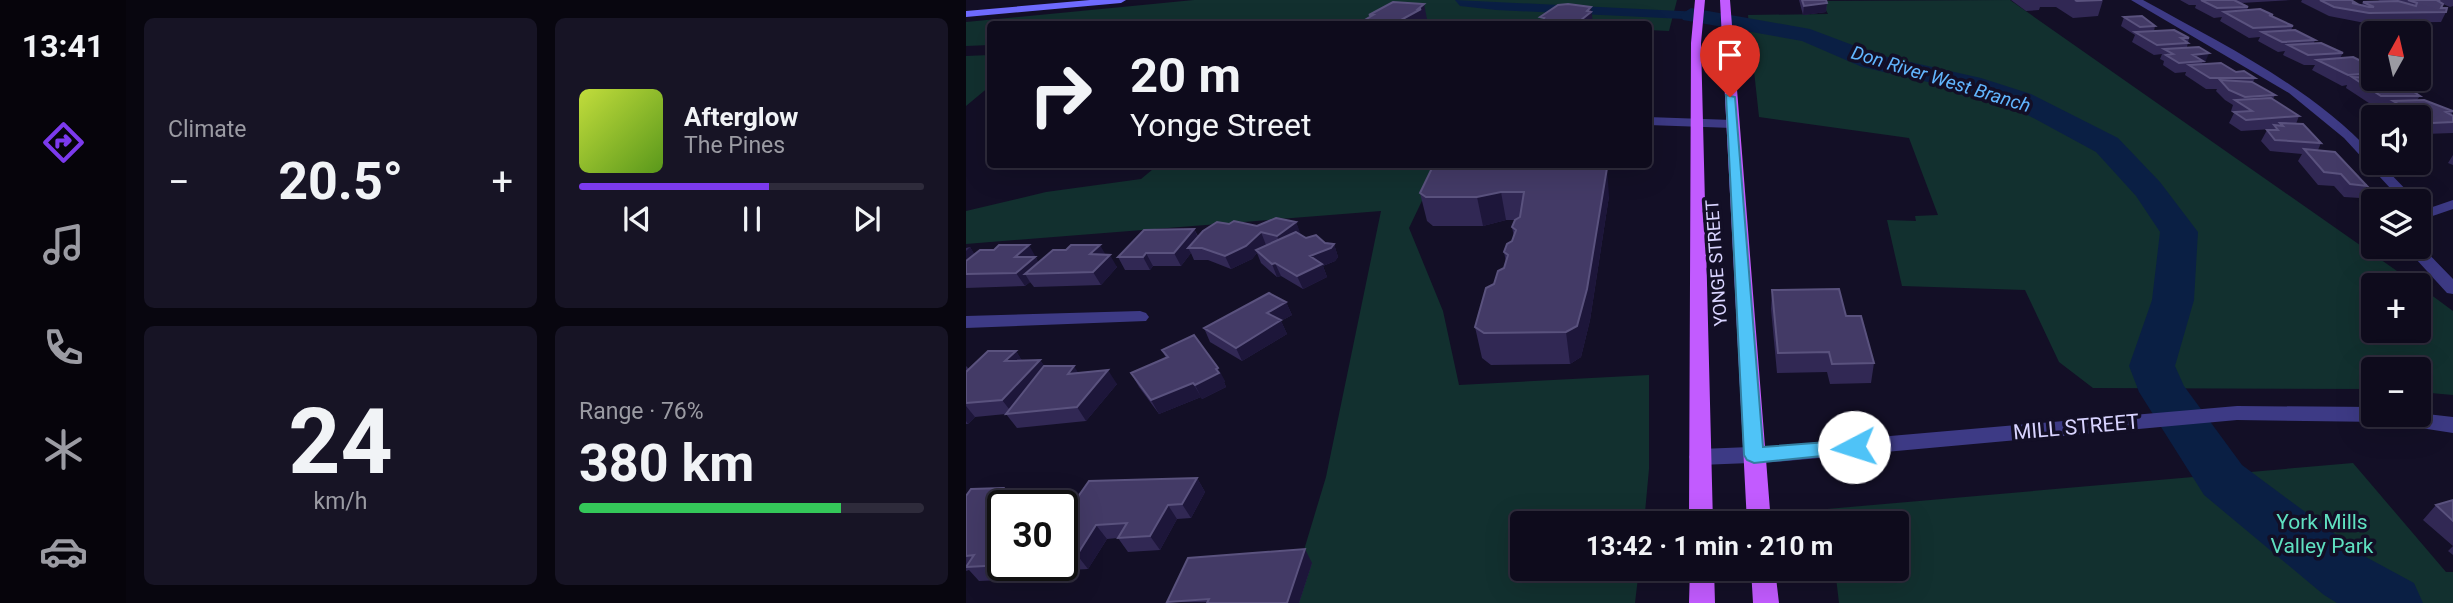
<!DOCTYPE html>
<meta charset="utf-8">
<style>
:root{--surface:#0e0b1c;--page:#171425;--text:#f1f3f6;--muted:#9b9ba3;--line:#2e2b3b;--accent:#7c3aed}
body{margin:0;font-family:Roboto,sans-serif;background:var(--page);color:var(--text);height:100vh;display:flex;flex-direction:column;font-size:26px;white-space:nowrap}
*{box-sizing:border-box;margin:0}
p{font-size:23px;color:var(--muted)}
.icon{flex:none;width:38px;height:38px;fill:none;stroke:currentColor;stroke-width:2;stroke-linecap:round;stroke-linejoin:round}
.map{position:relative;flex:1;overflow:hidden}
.panel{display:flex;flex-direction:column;gap:18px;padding:18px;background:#08060f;width:840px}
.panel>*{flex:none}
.top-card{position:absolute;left:21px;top:21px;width:665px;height:147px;border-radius:7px;box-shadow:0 7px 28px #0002,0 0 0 2px var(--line);background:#0e0b1c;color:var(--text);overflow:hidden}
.needle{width:46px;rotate:8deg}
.tools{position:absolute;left:1395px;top:21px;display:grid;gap:14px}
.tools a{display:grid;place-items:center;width:70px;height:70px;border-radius:7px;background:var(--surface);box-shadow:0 7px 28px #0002,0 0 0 2px var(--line);font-size:35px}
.speed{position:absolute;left:21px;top:490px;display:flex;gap:14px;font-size:35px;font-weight:700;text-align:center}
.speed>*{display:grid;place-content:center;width:91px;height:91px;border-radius:50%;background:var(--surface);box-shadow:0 7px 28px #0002,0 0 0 2px var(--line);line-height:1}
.speed .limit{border:4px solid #111;border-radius:10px;background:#fff;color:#111}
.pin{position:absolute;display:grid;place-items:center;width:60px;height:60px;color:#fff;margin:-72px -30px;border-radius:50% 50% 50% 0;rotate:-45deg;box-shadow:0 0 7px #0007}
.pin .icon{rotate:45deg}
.me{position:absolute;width:77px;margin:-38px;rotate:265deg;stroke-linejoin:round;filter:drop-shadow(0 0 5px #0008)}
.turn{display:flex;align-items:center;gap:24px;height:147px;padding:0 28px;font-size:32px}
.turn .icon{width:91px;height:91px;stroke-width:2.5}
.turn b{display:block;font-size:49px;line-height:60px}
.big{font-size:52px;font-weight:700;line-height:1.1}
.panel .widget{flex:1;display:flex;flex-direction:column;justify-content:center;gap:10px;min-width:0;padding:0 24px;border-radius:10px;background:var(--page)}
.panel .dial{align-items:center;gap:0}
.dial b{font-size:91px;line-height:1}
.song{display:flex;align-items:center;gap:21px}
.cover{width:84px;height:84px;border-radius:10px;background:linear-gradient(135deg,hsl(70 70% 55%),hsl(90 70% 35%))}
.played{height:7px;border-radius:4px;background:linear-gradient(90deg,var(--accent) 55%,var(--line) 55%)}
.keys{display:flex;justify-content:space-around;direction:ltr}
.heat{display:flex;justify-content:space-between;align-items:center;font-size:38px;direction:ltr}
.charge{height:10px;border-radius:5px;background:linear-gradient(90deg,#34c759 76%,var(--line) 0)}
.panel .tiles{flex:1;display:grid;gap:18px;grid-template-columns:repeat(2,1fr)}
.trip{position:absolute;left:544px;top:511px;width:399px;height:70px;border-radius:7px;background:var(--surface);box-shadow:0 7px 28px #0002,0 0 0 2px var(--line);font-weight:700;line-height:70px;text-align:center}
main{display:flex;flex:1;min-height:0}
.tab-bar{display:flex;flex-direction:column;width:126px;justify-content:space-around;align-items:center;background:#06040b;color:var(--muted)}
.tab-bar .icon{width:49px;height:49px}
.tab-bar .on{color:var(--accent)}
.tab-bar b{font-size:32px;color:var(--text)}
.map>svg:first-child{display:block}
</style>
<main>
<nav class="tab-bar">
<b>13:41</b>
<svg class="icon on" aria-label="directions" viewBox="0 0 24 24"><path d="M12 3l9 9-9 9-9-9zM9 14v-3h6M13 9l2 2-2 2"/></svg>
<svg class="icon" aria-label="music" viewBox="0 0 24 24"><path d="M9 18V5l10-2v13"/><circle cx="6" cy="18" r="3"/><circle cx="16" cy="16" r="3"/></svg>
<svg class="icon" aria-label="phone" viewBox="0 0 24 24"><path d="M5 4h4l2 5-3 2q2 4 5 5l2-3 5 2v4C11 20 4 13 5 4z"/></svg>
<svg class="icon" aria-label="climate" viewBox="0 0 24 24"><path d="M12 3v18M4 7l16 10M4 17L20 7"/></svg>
<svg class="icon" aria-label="car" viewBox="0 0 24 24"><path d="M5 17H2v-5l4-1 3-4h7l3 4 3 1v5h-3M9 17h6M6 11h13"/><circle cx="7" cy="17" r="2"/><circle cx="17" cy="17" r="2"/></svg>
</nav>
<section class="panel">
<div class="tiles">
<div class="widget"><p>Climate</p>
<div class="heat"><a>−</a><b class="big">20.5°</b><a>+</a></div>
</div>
<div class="widget">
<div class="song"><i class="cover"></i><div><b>Afterglow</b><p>The Pines</p></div></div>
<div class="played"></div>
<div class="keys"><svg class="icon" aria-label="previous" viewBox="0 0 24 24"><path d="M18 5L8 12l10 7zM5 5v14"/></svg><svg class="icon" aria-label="pause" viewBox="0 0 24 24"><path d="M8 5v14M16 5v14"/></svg><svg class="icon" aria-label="next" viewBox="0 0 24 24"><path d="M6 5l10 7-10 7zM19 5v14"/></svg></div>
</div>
<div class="widget dial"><b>24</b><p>km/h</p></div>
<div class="widget"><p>Range · 76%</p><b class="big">380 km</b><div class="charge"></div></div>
</div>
</section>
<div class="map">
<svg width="1487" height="603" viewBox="0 0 1487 603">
<rect width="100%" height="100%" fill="#130f26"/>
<!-- green -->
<path fill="#12302f" d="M228 0H711L703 31 683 30 682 24H24V45L0 46V22Z
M1044 0 1451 285H1407V331H1452L1453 286 1487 311V395L1453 392 1452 369H1407V389L1127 388 1093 362 1059 290 936 286 921 220 950 221 949 216 972 215 943 138 793 117 782 15 862 14 855 1Z
M24 55V86L0 106V56Z
M192 165H473L443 228 477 311 493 385 683 375V469L678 523H556V569H673L669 603H322L360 477 415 211 0 244V211L80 192 175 179Z
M1387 463 1480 572H1487V603H873L869 569H931V523H863L861 509Z"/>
<!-- water -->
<path fill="#0a1f44" d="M489 0 735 12 757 14 780 22 530 10 494 6Z"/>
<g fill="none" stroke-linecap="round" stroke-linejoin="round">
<!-- river -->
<path fill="#0a1f44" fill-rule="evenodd" d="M725 8 844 29 913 55 1015 78 1065 94 1152 138 1194 182 1232 232 1228 300 1209 366 1218 386 1276 465 1400 557 1448 583 1457 603H1371L1358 595 1238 495 1173 392 1163 366 1186 300 1194 232 1170 196 1130 152 1045 106 997 90 896 67 836 41 717 20 714 15Z"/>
<!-- street -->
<path fill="#3d3a85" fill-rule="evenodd" d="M1165 0H1177C1258 45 1342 85 1407 154V163H1414L1451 201H1436L1378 138 1323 93Z
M682 117 766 120 772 124 766 128 682 125Z
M1487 200V209L1452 221V212Z
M1453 244 1487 279V294L1481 293 1439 247H1452Z
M174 311 180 313 183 317 180 321 0 328V316Z
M1271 406 1407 407V415H1452V413L1487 417V433L1416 422 1271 420 809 462 734 465 726 463 723 457 726 451 734 449 809 446Z"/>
<!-- secondary -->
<path fill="#6f6bff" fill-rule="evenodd" d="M124 0H160L155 3 0 17V11Z"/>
<!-- primary -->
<path fill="#c25bff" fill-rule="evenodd" d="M729 0H739L735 43 747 523H723L725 43Z
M754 0H764L805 523H781Z
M724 569H748L749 603H723Z
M785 569H809L813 603H787Z"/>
</g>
<!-- wall -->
<path fill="#312854" d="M833 0H860L861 3 860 12 837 15Z
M1045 0H1137L1132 16 1107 18 1090 7H1074L1073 10 1060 11Z
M1214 0H1325L1275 3 1282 7 1281 10 1307 15 1306 17 1327 26 1325 30 1349 40 1348 43 1377 53 1374 58 1407 67V79L1454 96 1451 100 1487 112 1485 115 1487 116V133L1459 134 1452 131V117H1430L1421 112 1424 107H1409L1380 88 1381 85 1376 86 1346 70 1349 65H1338L1317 55 1319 51 1312 52 1292 41 1294 37 1283 38 1254 21 1256 17 1248 18 1229 8 1230 5H1223Z
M1336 0H1385L1390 3V4L1396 5 1397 2H1416L1412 0H1487V6L1484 7 1477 4 1475 8 1480 12 1475 22 1399 23 1363 16 1335 2Z
M1158 17 1189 26 1188 31 1223 38 1221 47 1239 63H1236L1289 78 1287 82 1309 95 1307 99 1333 116 1330 124 1355 143 1352 150 1401 186 1394 198 1378 197 1368 186 1352 185 1332 161 1336 154 1304 151 1295 141 1301 130H1305L1306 129 1275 131 1263 123 1268 113 1265 111 1267 105 1259 100 1250 91 1251 89H1240L1219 75 1220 72 1209 73 1197 65 1198 61 1194 59 1196 54 1188 55 1166 42 1169 35 1155 26Z
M1487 155V165L1482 163Z
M468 164 643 196 624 320 615 357 604 364 525 365 516 358 509 327 528 284 538 268 540 262 538 252 546 241 548 237 546 227 549 220H540L517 226H467L461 221 454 193Z
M330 222 334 234 340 238 368 244 372 257 369 261 357 266 361 277 337 289 315 276 311 277 295 263 291 253 286 259 265 269 242 260H228L225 253 215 266H187L184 270H159L152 257 228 229 232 236 263 224 291 226Z
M4 247 8 254 71 258 70 259 72 263 140 254 151 267 135 285 68 287 64 282 59 286 0 288V248Z
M806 290 880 316 908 363 905 383 864 384 861 372 811 373 805 309Z
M320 302 326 315 315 321 321 334 276 361 244 342 238 328Z
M196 350 259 381 258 382 260 387 236 399 235 397 193 414 173 387 165 373 200 358Z
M50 351 56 361 74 360 78 366 113 373 151 384 120 421 51 428 40 414 9 417 2 424H0V366L3 369Z
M231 478 239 492 225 518 211 519 194 550 162 552 152 538 141 539 122 569 70 572 65 565H96V514H100Z
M0 496 49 502 47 504 37 565H64L55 579 13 581 3 570 0 571Z
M1487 500V555L1482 551 1487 546 1457 520 1470 505Z
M346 563 333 603 201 602Z"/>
<!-- shaded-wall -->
<path fill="#1d163a" d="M861 3 860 12 837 15 838 6Z
M458 4 462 24 433 21 452 9Z
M625 7 627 24H610L621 11Z
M1243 53 1239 63H1236L1237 61 1227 55Z
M641 168 643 196 624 320 615 357 604 364 600 332Z
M535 192 540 220 517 226 511 197Z
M330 222 335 235 316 249 311 236Z
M228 229 234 242 222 248 225 253 215 266 208 253Z
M295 232 300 245 290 250 291 253 286 259 265 269 259 256Z
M368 244 372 257 369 261 357 266 361 277 337 289 331 276 344 256Z
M63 245 77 270 59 274 64 282 59 286 50 273 49 257Z
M134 245 141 257 144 255 151 267 135 285 127 272 124 254Z
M4 247 12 260 0 272V251Z
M180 253 187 266 184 270 177 257Z
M309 263 315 276 311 277 306 264Z
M320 302 326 315 315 321 321 334 276 361 270 348 301 313Z
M50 351 59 365 39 361Z
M74 360 84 374 47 414 36 400Z
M108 366 117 380 102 374Z
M252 368 259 381 258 382 260 387 236 399 229 385Z
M142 370 151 384 120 421 111 407Z
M227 383 235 397 193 414 185 400Z
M0 406 9 417 2 424 0 421Z
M231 478 239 492 225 518 216 504Z
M37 488 49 502 46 506 23 505Z
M202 505 211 519 194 550 184 536Z
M130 525 141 539 122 569 111 555Z
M339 549 346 563 333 603H321Z
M43 565H64L55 579Z"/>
<!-- building -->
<path fill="#433a66" stroke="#5a527e" stroke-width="2" d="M836 0H860L861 3 838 6Z
M1109 0H1136L1111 1Z
M1235 0H1268L1282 7 1251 8Z
M1354 0H1385L1390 3H1386L1403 7H1408L1397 2 1432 1 1450 6 1451 3 1442 0H1472L1474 1H1472L1477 4 1475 8H1481L1480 12 1403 13 1368 7Z
M427 2 458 4 452 9H455L433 21 476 24H358L397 21 407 15H403Z
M602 4 625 7 621 11 625 12 610 24H569L574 22 578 18 574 17 592 5Z
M1294 9 1307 15H1303L1327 26 1287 28 1258 12Z
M1176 16 1189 26 1174 27 1158 17Z
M1208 30 1223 38H1215L1222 43 1191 45 1169 32Z
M1329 30 1349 40 1316 42 1296 32Z
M1355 43 1377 53 1342 55 1322 45Z
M1233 47 1243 53 1227 55 1237 61 1213 63 1200 55 1207 54 1198 49Z
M1387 57 1407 67V73L1382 75 1351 60Z
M1255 63 1270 72 1278 71 1289 78H1244L1223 65Z
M1386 77 1429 79 1454 96H1415Z
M1254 80 1286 82 1309 95 1279 97 1263 90Z
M1305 98 1333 116 1280 120 1268 112 1286 111 1269 100Z
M1458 100 1487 111 1480 112 1487 116V122L1466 123 1427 101Z
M1314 123 1337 124 1355 143 1309 140 1301 130H1312L1308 125 1317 126Z
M1338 149 1369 152 1401 186 1384 184 1375 174 1358 172Z
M468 164H634L641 168 621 289 611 326 600 332 518 333 509 327 520 288 528 284 532 271 538 268 542 255 538 252 541 244 546 241 550 230 546 227 549 220 554 217 558 192H535L511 197H460L454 193Z
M310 218 330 222 311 236 295 232 280 246 259 256 236 248H222L237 231 251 222 263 224 268 221 291 226Z
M228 229 208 253H180L177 257H152L178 230Z
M330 232 340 238 350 235 359 243 368 244 365 248 344 256 356 264 331 276 309 263 306 264 290 250Z
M33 245H63L49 257H69L50 273 0 274V261L14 250H28Z
M105 245H134L124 254 144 255 127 272 59 274 87 250H100Z
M873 289 880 316H895L908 363 866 364 863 352 812 353 806 290Z
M303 293 320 302 301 313 315 320 270 348 238 328Z
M228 335 252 368 250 369 253 373 229 385 227 383 185 400 165 373 202 357 196 350Z
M22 351H50L39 361 74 360 36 400 0 403V372Z
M78 366H108L102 374 142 370 111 407 40 414Z
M231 478 216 504 202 505 184 536 152 538 161 523 130 525 111 555 96 556V514H100L123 481Z
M37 488 23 505 84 503 82 506H37V565L0 567 8 555 0 556V496L5 489Z
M1487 500V521L1470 505Z
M339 549 321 603H241L243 599 201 602 222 558Z"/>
<!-- route -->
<path fill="#4fc3f7" stroke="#337fa1" stroke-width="2" d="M760 95 769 97 797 447 888 440 895 442 898 447 895 452 788 463 781 460 778 455Z"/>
<g text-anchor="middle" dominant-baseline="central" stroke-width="7" stroke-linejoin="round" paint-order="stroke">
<!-- street labels -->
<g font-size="18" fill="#d9d4ff" stroke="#130f26">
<text transform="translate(750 263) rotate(-94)">YONGE STREET</text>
</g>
<!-- water labels -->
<g font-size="19" font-style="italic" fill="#62b6ff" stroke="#130f26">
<text transform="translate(975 79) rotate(17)">Don River West Branch</text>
</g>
<!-- near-street labels -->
<g font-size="21" fill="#d9d4ff" stroke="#130f26">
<text transform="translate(1110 427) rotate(-5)">MILL STREET</text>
</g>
<!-- near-park labels -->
<g font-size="21" fill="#5fe0c0" stroke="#130f26">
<text x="1356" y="522">York Mills<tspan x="1356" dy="24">Valley Park</tspan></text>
</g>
</g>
</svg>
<div class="tools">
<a><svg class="needle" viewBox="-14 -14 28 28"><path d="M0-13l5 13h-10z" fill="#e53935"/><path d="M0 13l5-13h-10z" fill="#9b9ba3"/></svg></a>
<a><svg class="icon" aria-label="sound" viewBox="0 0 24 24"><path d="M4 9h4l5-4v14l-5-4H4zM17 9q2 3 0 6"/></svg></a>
<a><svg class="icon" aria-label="layers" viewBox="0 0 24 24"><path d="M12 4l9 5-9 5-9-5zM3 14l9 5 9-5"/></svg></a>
<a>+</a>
<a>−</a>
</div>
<div class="speed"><div class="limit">30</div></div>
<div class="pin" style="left:764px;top:97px;background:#d93025"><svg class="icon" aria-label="arrive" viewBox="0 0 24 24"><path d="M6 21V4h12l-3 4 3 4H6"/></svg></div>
<svg class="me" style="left:888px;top:447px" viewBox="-20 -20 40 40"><circle r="19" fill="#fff"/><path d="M0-13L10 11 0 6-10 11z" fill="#4fc3f7"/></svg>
<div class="trip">13:42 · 1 min · 210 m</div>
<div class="top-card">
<div class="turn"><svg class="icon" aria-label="right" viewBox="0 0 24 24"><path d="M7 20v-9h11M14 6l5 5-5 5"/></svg><div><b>20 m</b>Yonge Street</div></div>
</div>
</div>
</main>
